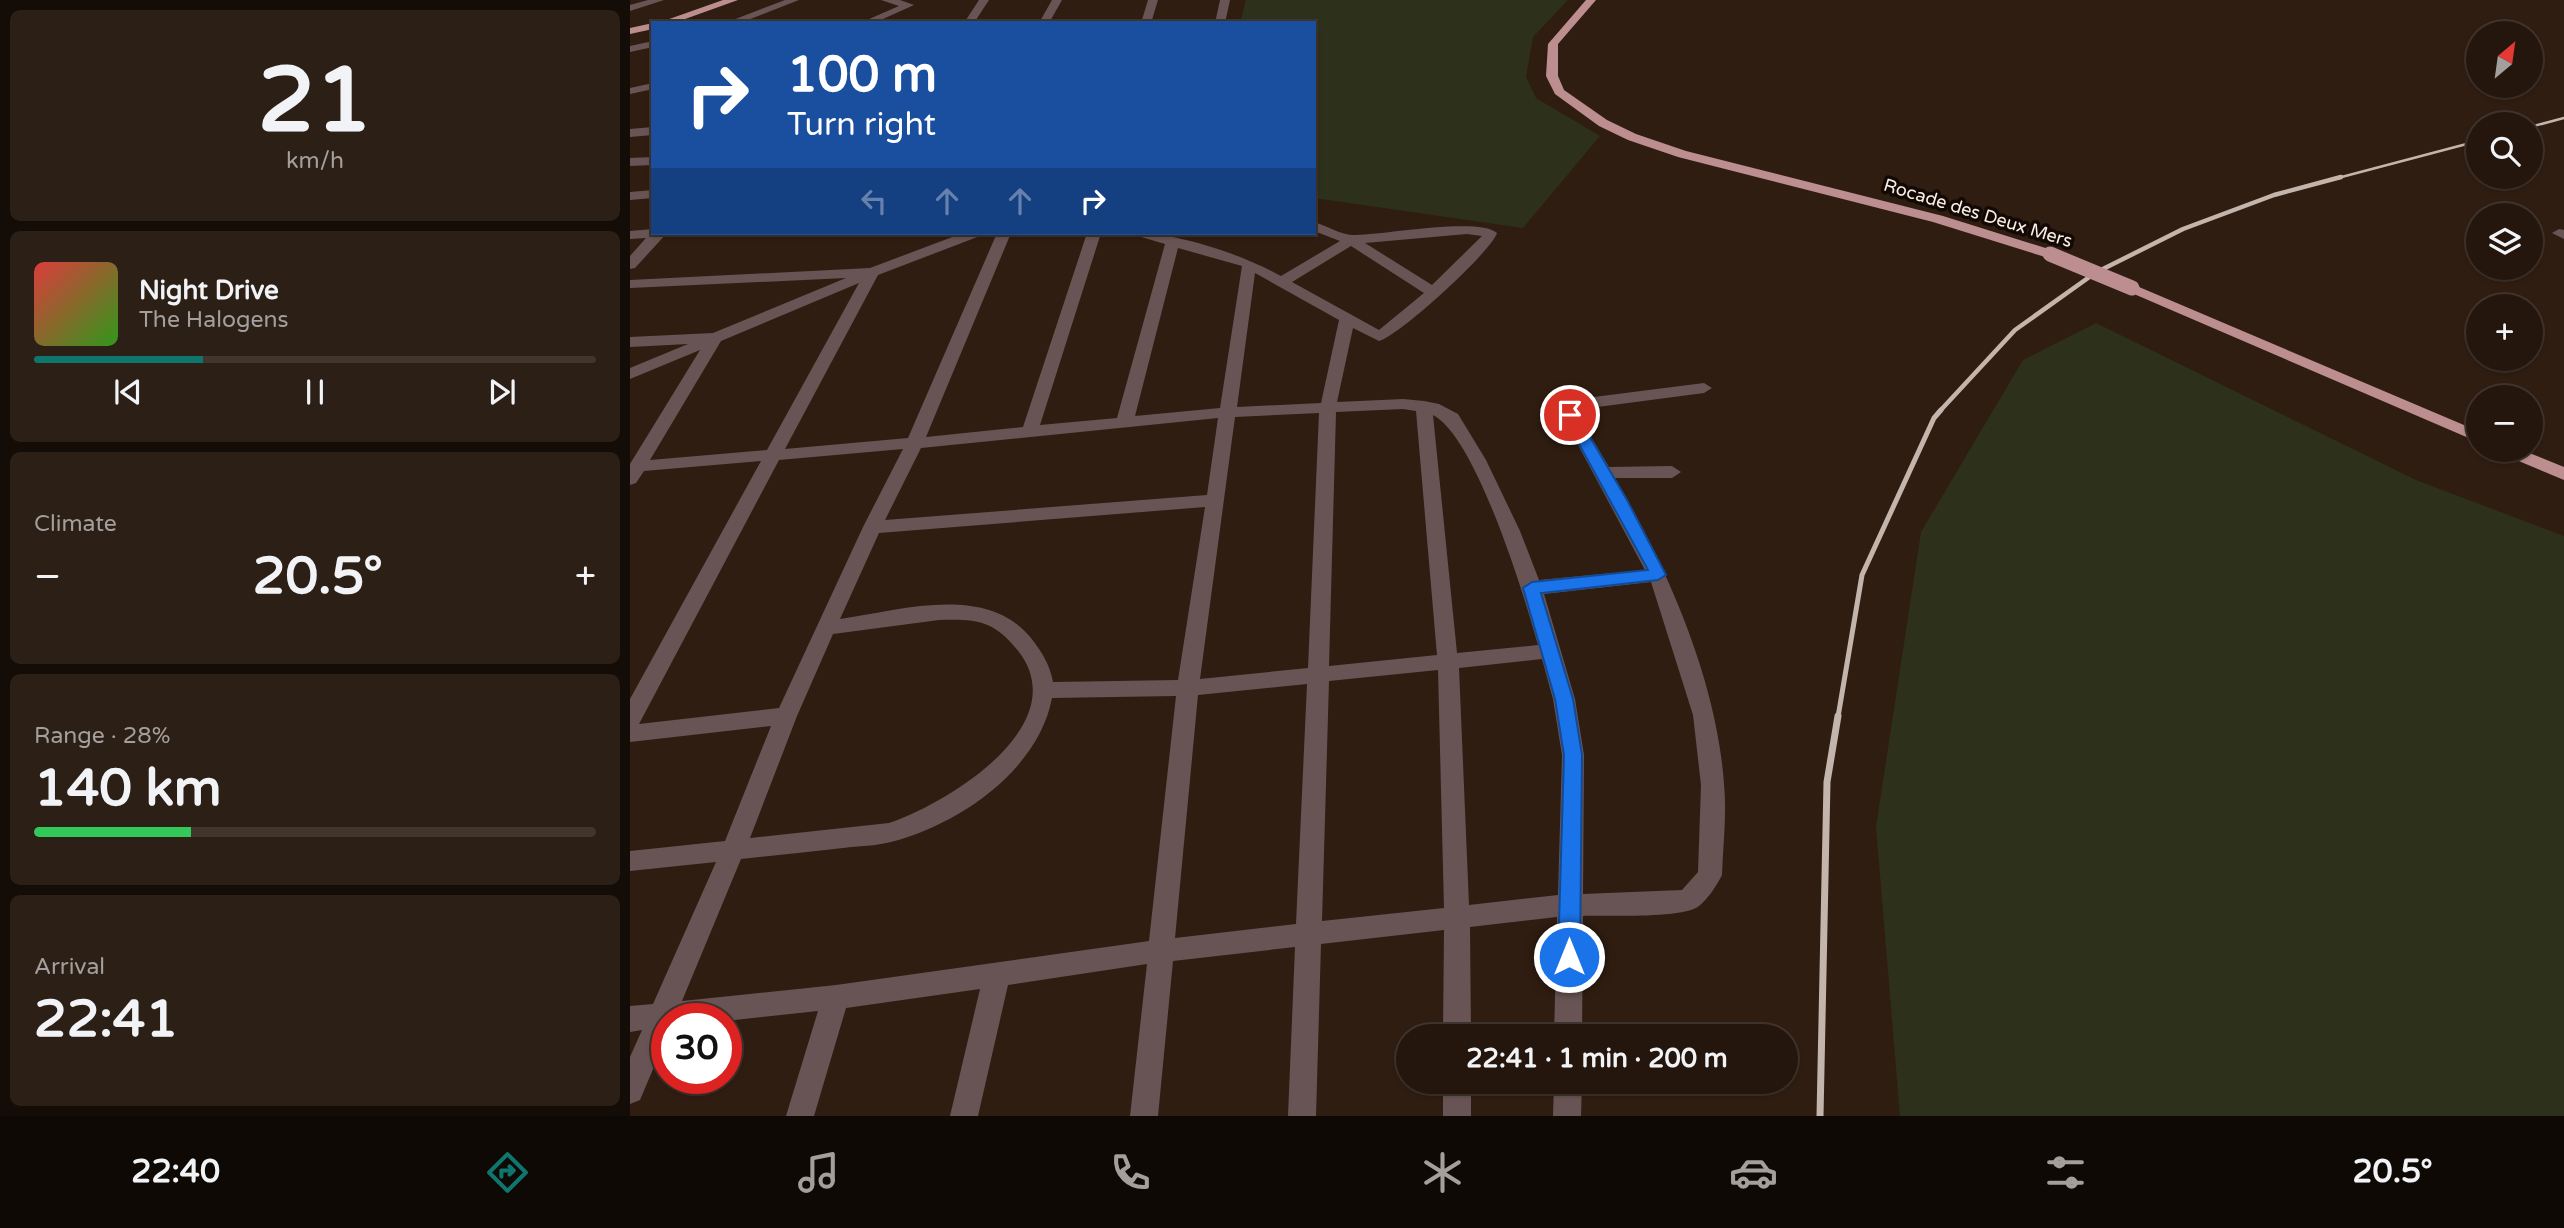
<!DOCTYPE html>
<meta charset="utf-8">
<style>
:root{--surface:#24160d;--page:#2c1f16;--text:#f1f3f6;--muted:#a39f9d;--line:#41352e;--accent:#0f766e}
body{margin:0;font-family:"Varela Round",sans-serif;background:var(--page);color:var(--text);height:100vh;display:flex;flex-direction:column;font-size:26px;white-space:nowrap}
*{box-sizing:border-box;margin:0}
p{font-size:23px;color:var(--muted)}
.icon{flex:none;width:38px;height:38px;fill:none;stroke:currentColor;stroke-width:2;stroke-linecap:round;stroke-linejoin:round}
.map{position:relative;flex:1;overflow:hidden}
.drawer{display:flex;flex-direction:column;gap:10px;padding:10px;background:#140c07;width:630px}
.drawer>*{flex:none}
.hud{position:absolute;left:21px;top:21px;width:665px;height:214px;border-radius:0px;box-shadow:0 2px 5px #0004,0 0 0 2px var(--line);background:#1a4fa0;color:#fff;overflow:hidden}
.needle{width:46px;rotate:29deg}
.controls{position:absolute;left:1836px;top:21px;display:grid;gap:14px}
.controls a{display:grid;place-items:center;width:77px;height:77px;border-radius:50%;background:var(--surface);box-shadow:0 2px 5px #0004,0 0 0 2px var(--line);font-size:35px}
.speed{position:absolute;left:21px;top:1003px;display:flex;gap:14px;font-size:35px;font-weight:700;text-align:center}
.speed>*{display:grid;place-content:center;width:91px;height:91px;border-radius:50%;background:var(--surface);box-shadow:0 2px 5px #0004,0 0 0 2px var(--line);line-height:1}
.speed .limit{border:10px solid #d22;background:#fff;color:#111}
.pin{position:absolute;display:grid;place-items:center;width:60px;height:60px;color:#fff;margin:-30px;border:4px solid #fff;border-radius:50%;box-shadow:0 2px 7px #0007}
.me{position:absolute;width:77px;margin:-38px;rotate:0deg;stroke-linejoin:round;filter:drop-shadow(0 0 5px #0008)}
.turn{display:flex;align-items:center;gap:24px;height:147px;padding:0 21px;font-size:32px}
.turn .icon{width:91px;height:91px;stroke-width:2.5}
.turn b{display:block;font-size:49px;line-height:60px}
.lanes{display:flex;align-items:center;height:66px;padding:0 21px;background:#0003;justify-content:center;gap:35px;direction:ltr}
.lanes .off{opacity:.35}
.big{font-size:52px;font-weight:800;line-height:1.1}
.drawer .widget{flex:1;display:flex;flex-direction:column;justify-content:center;gap:10px;min-width:0;padding:0 24px;border-radius:10px;background:var(--page)}
.drawer .dial{align-items:center;gap:0}
.dial b{font-size:91px;line-height:1}
.song{display:flex;align-items:center;gap:21px}
.cover{width:84px;height:84px;border-radius:10px;background:linear-gradient(135deg,hsl(0 70% 55%),hsl(110 70% 35%))}
.played{height:7px;border-radius:4px;background:linear-gradient(90deg,var(--accent) 30%,var(--line) 30%)}
.keys{display:flex;justify-content:space-around;direction:ltr}
.heat{display:flex;justify-content:space-between;align-items:center;font-size:38px;direction:ltr}
.charge{height:10px;border-radius:5px;background:linear-gradient(90deg,#34c759 28%,var(--line) 0)}
.trip{position:absolute;left:766px;top:1024px;width:402px;height:70px;border-radius:35px;background:var(--surface);box-shadow:0 2px 5px #0004,0 0 0 2px var(--line);font-weight:800;line-height:70px;text-align:center}
.dock{display:flex;height:112px;justify-content:space-around;align-items:center;background:#0e0905;color:var(--muted)}
.dock .icon{width:49px;height:49px}
.dock .active{color:var(--accent)}
.dock b{font-size:32px;color:var(--text)}
main{display:flex;flex:1;min-height:0}
.map>svg:first-child{display:block}
</style>
<main>
<section class="drawer">
<div class="widget dial"><b>21</b><p>km/h</p></div>
<div class="widget">
<div class="song"><i class="cover"></i><div><b>Night Drive</b><p>The Halogens</p></div></div>
<div class="played"></div>
<div class="keys"><svg class="icon" aria-label="previous" viewBox="0 0 24 24"><path d="M18 5L8 12l10 7zM5 5v14"/></svg><svg class="icon" aria-label="pause" viewBox="0 0 24 24"><path d="M8 5v14M16 5v14"/></svg><svg class="icon" aria-label="next" viewBox="0 0 24 24"><path d="M6 5l10 7-10 7zM19 5v14"/></svg></div>
</div>
<div class="widget"><p>Climate</p>
<div class="heat"><a>−</a><b class="big">20.5°</b><a>+</a></div>
</div>
<div class="widget"><p>Range · 28%</p><b class="big">140 km</b><div class="charge"></div></div>
<div class="widget"><p>Arrival</p><b class="big">22:41</b></div>
</section>
<div class="map">
<svg width="1934" height="1116" viewBox="0 0 1934 1116">
<rect width="100%" height="100%" fill="#301d11"/>
<!-- green -->
<path fill="#2d301b" d="M616 0H938L903 37 896 77 906 98 970 136 893 228 684 198V23H610Z
M1466 323 1786 480 1934 536V1116H1270L1246 827 1291 532 1393 360Z"/>
<g fill="none" stroke-linecap="round" stroke-linejoin="round">
<!-- minor -->
<path fill="#685454" fill-rule="evenodd" d="M18 0H34L0 11V5Z
M155 0H169L110 23H95Z
M251 0H270L284 5 244 23H230L269 6Z
M349 0H359L344 23H334Z
M422 0H432L419 23H409Z
M518 0H528L521 23H511Z
M590 0H600L595 23H585Z
M23 41V47L0 52V46Z
M23 83V89L0 94V88Z
M23 127V135L0 137V129Z
M23 157V165L0 166V158Z
M23 190V198L0 200V192Z
M684 222C698 226 712 236 726 235 754 235 848 217 867 233 861 252 769 336 749 341L723 328 707 402 773 399 794 401 809 404 828 414 856 460 890 531 909 580 1015 570 932 415 939 404 956 398 1074 383 1082 388 1074 393 960 408 948 415 979 467 1042 466 1051 472 1042 478H985C1037 567 1087 681 1094 784 1097 814 1093 845 1092 875 1087 885 1078 899 1069 906 1054 919 976 915 953 916L952 1036H924L927 917 840 927 841 1036H813L814 930 691 944 686 1116H658L665 947 543 961 528 1116H500L517 964 378 985 348 1116H320L350 989 216 1008 184 1116H156L188 1011 96 1021V1018H37V1036L10 1100 0 1104V1057L12 1030 0 1032V1006L23 1004 86 862 0 871V851L95 841 141 726 0 742V699L131 461 14 471 6 483 0 485V464L70 350 0 379V368L58 344 0 347V337L83 333 216 278 0 288V280L240 268 333 233H352L350 236 248 275 155 449 278 438 367 233H381L296 437 393 427 457 233H471L410 425 487 418 535 244 508 236 506 233C549 233 613 255 651 276L710 241 684 231ZM837 234 852 236 802 285 735 243ZM721 246 794 293 749 330 662 282ZM548 248 612 266 590 408 505 416ZM625 273 709 320 691 403 607 407ZM229 283 137 450 20 460 91 341ZM773 409 786 411 807 655 699 666 706 412ZM689 413 678 668 570 679 605 417ZM803 415C846 437 894 595 908 645L827 653ZM588 418 577 495 255 520 291 448ZM273 449 233 527 149 708 9 724 149 460ZM575 507 548 680 423 682C420 665 412 652 401 638 357 583 271 610 210 619L249 533ZM1021 582 1063 715 1071 785 1068 872 1052 890 953 894 954 755 945 699 914 594ZM309 620C347 619 364 620 389 652 445 726 316 804 259 823L120 838 167 716 203 634ZM912 659 923 699 932 755 928 895 839 905 829 668ZM808 670 814 908 692 921 699 681ZM677 684 666 924 545 938 568 695ZM546 696 519 941 206 985 52 1001 111 859C145 855 179 852 213 848 229 846 246 846 261 842 329 824 408 771 422 698Z
M23 229V233H37L5 268 0 269V256L16 238 0 239V231Z
M1929 229 1934 230V239L1922 233Z
M813 1082H841V1116H813Z
M924 1082H952L951 1116H923Z"/>
<!-- trunk -->
<path fill="#bc8e90" fill-rule="evenodd" d="M93 0H108L44 23H28Z
M956 0H966L928 44V76L934 90 977 120 1006 134 1056 151 1313 216 1425 251 1427 254 1425 257H1415L1303 222 1048 157 998 140 969 126 925 94 916 76 918 44Z
M23 23V29L0 34V28Z
M1502 284 1848 431V442L1497 291 1495 288Z
M1869 450H1892L1934 467V480L1872 454Z"/>
<!-- rail-far3 -->
<path stroke="#c4b5ac" stroke-width="2.5" d="M1900 127 1934 118
M1704 179 1848 141"/>
<!-- rail-far2 -->
<path stroke="#c4b5ac" stroke-width="4.5" d="M1309 412 1385 330 1465 273 1553 229 1644 195 1711 177"/>
<!-- rail-far1 -->
<path stroke="#c4b5ac" stroke-width="5" d="M1208 717 1232 575 1304 418 1311 410"/>
<!-- rail -->
<path stroke="#c4b5ac" stroke-width="7" d="M1190 1116 1197 782 1208 716"/>
<!-- trunk-bridge -->
<path stroke="#bc8e90" stroke-width="15" d="M1420 254 1502 288"/>
</g>
<!-- route -->
<path fill="#1a73e8" stroke="#114b97" stroke-width="2" d="M940 411 947 415 997 500 1036 575 1028 580 911 593 943 699 952 755 950 957 947 964 939 967 932 964 928 957 934 755 925 699 893 588 902 582 1018 570 933 415Z"/>
<g text-anchor="middle" dominant-baseline="central" stroke-width="7" stroke-linejoin="round" paint-order="stroke">
<!-- far-street labels -->
<g font-size="18" fill="#fbeee6" stroke="#120905">
<text transform="translate(1348 213) rotate(17)">Rocade des Deux Mers</text>
</g>
</g>
</svg>
<div class="controls">
<a><svg class="needle" viewBox="-14 -14 28 28"><path d="M0-13l5 13h-10z" fill="#e53935"/><path d="M0 13l5-13h-10z" fill="#a39f9d"/></svg></a>
<a><svg class="icon" aria-label="search" viewBox="0 0 24 24"><circle cx="10" cy="10" r="6"/><path d="M15 15l6 6"/></svg></a>
<a><svg class="icon" aria-label="layers" viewBox="0 0 24 24"><path d="M12 4l9 5-9 5-9-5zM3 14l9 5 9-5"/></svg></a>
<a>+</a>
<a>−</a>
</div>
<div class="speed"><div class="limit">30</div></div>
<div class="pin" style="left:940px;top:415px;background:#d93025"><svg class="icon" aria-label="arrive" viewBox="0 0 24 24"><path d="M6 21V4h12l-3 4 3 4H6"/></svg></div>
<svg class="me" style="left:939px;top:957px" viewBox="-20 -20 40 40"><circle r="17" fill="#1a73e8" stroke="#fff" stroke-width="3"/><path d="M0-11L8 9 0 5-8 9z" fill="#fff"/></svg>
<div class="trip">22:41 · 1 min · 200 m</div>
<div class="hud">
<div class="turn"><svg class="icon" aria-label="right" viewBox="0 0 24 24"><path d="M7 20v-9h11M14 6l5 5-5 5"/></svg><div><b>100 m</b>Turn right</div></div>
<div class="lanes"><svg class="icon off" aria-label="left" viewBox="0 0 24 24"><path d="M17 20v-9H6M10 6l-5 5 5 5"/></svg><svg class="icon off" aria-label="ahead" viewBox="0 0 24 24"><path d="M12 20V5M6 11l6-6 6 6"/></svg><svg class="icon off" aria-label="ahead" viewBox="0 0 24 24"><path d="M12 20V5M6 11l6-6 6 6"/></svg><svg class="icon" aria-label="right" viewBox="0 0 24 24"><path d="M7 20v-9h11M14 6l5 5-5 5"/></svg></div>
</div>
</div>
</main>
<nav class="dock">
<b>22:40</b>
<svg class="icon active" aria-label="directions" viewBox="0 0 24 24"><path d="M12 3l9 9-9 9-9-9zM9 14v-3h6M13 9l2 2-2 2"/></svg>
<svg class="icon" aria-label="music" viewBox="0 0 24 24"><path d="M9 18V5l10-2v13"/><circle cx="6" cy="18" r="3"/><circle cx="16" cy="16" r="3"/></svg>
<svg class="icon" aria-label="phone" viewBox="0 0 24 24"><path d="M5 4h4l2 5-3 2q2 4 5 5l2-3 5 2v4C11 20 4 13 5 4z"/></svg>
<svg class="icon" aria-label="climate" viewBox="0 0 24 24"><path d="M12 3v18M4 7l16 10M4 17L20 7"/></svg>
<svg class="icon" aria-label="car" viewBox="0 0 24 24"><path d="M5 17H2v-5l4-1 3-4h7l3 4 3 1v5h-3M9 17h6M6 11h13"/><circle cx="7" cy="17" r="2"/><circle cx="17" cy="17" r="2"/></svg>
<svg class="icon" aria-label="filters" viewBox="0 0 24 24"><path d="M4 7h16M4 17h16"/><circle cx="9" cy="7" r="2"/><circle cx="15" cy="17" r="2"/></svg>
<b>20.5°</b>
</nav>
